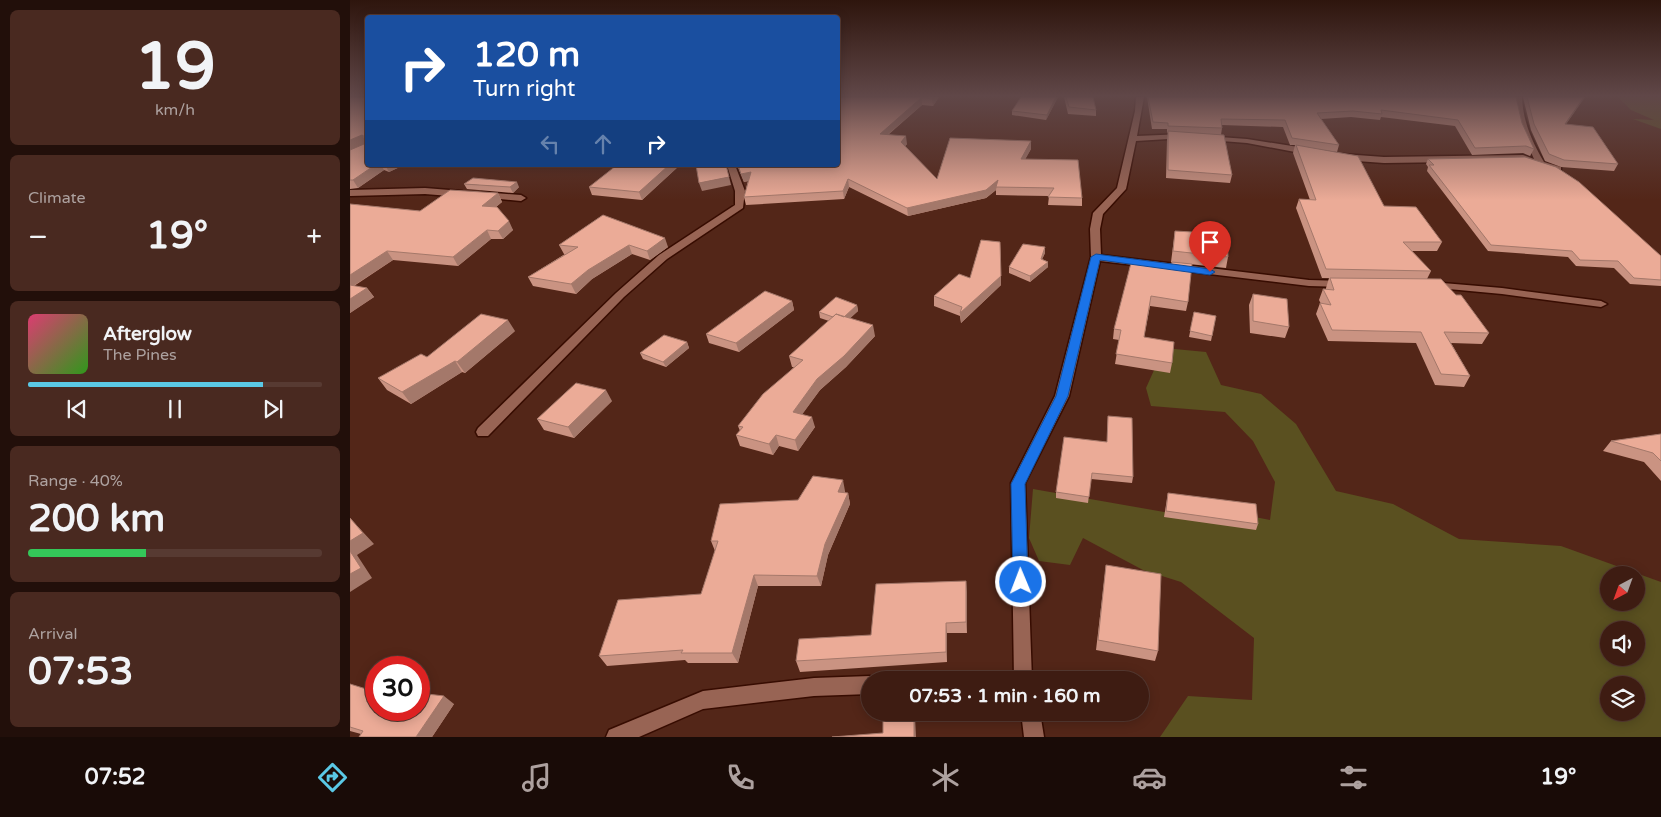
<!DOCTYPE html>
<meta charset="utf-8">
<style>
:root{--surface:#3e1c12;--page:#492920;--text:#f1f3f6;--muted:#ada19f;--line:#573a32;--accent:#5ac8e5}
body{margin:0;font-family:"Varela Round",sans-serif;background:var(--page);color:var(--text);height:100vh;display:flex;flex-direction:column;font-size:19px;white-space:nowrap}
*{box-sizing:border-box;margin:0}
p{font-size:16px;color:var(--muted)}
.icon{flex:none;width:28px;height:28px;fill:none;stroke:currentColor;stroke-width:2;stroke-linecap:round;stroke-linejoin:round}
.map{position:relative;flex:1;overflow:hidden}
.drawer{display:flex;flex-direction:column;gap:10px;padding:10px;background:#220f0a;width:350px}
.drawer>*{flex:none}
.banner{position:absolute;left:15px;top:15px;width:475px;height:152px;border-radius:5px;box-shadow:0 2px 12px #0003,0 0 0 1px var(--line);background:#1a4fa0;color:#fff;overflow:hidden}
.needle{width:32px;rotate:221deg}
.buttons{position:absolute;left:1250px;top:566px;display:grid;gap:10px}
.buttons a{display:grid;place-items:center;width:45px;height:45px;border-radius:50%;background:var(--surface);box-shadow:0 2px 12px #0003,0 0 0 1px var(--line);font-size:25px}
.speed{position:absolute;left:15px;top:656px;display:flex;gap:10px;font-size:25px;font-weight:700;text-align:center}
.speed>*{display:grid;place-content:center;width:65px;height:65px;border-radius:50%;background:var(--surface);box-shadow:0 2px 12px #0003,0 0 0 1px var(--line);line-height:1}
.speed .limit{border:8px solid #d22;background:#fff;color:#111}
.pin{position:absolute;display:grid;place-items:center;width:42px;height:42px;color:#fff;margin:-51px -21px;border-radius:50% 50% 50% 0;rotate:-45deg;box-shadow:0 0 5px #0007}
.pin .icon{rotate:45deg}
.me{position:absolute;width:55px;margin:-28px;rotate:359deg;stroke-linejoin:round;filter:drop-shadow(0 0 4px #0008)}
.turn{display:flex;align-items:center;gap:18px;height:105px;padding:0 25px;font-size:22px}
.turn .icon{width:65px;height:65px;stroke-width:2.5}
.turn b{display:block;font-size:35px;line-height:42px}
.lanes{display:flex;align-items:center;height:48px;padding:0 25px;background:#0003;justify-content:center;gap:25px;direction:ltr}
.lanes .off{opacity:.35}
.big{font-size:38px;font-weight:700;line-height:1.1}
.drawer .widget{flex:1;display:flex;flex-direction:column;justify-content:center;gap:8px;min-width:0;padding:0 18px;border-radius:8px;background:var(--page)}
.drawer .dial{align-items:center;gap:0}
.dial b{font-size:65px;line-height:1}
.song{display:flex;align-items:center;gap:15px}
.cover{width:60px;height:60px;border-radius:8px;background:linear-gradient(135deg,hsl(340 70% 55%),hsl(110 70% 35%))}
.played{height:5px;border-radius:2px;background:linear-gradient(90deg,var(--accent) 80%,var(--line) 80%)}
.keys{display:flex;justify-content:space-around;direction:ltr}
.heat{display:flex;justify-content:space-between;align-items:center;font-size:28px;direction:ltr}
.charge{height:8px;border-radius:4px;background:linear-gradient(90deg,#34c759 40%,var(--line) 0)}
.trip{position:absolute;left:511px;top:671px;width:288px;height:50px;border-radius:25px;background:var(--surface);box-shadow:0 2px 12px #0003,0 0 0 1px var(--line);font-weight:700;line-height:50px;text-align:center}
.tabs{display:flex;height:80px;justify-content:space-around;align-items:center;background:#190b07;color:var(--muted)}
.tabs .icon{width:35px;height:35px}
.tabs .on{color:var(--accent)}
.tabs b{font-size:22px;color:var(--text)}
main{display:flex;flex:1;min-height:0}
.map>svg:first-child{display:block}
</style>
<main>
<section class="drawer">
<div class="widget dial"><b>19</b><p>km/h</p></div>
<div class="widget"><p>Climate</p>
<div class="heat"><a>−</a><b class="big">19°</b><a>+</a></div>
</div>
<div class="widget">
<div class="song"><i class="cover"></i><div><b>Afterglow</b><p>The Pines</p></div></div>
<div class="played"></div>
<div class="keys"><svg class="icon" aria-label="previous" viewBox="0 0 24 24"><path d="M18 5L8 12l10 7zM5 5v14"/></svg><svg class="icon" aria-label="pause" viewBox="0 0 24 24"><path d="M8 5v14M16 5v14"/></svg><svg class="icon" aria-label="next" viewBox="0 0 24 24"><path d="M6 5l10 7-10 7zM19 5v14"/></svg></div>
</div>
<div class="widget"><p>Range · 40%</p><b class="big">200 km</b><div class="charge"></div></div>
<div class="widget"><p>Arrival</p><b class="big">07:53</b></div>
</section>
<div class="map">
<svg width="1311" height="737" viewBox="0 0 1311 737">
<rect width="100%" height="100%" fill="#532618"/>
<!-- green -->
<path fill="#5a5020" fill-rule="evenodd" d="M1268 97H1311V129L1283 119 1304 120 1281 110Z
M814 348 856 352 871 385 911 394 946 424 986 491 1043 504 1109 539 1211 546 1311 582V737H810L838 696 902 700 904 638 831 582 793 570 733 538 720 565 689 561 679 538 683 489 837 516 839 504 920 520 925 482 903 441 875 412 801 406 796 388ZM1259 575H1286V602H1259ZM1259 630H1286V658H1259ZM1259 685H1286V712H1259Z"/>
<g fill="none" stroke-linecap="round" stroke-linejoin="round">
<!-- minor casing -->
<g stroke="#370c01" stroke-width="3">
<path id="minor" d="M786 97H794L787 136 834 134 838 136 834 138 786 141 776 189 753 214 750 229 751 255 959 280 994 281 999 284 994 287 959 286 750 261 719 396 675 483 682 680H664L661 483 705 396 741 257 740 229 743 213 767 188 785 111Z
M1164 97H1172C1173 122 1182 141 1194 162L1211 167V171H1205L1172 161 1034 163 993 160 989 157 993 154 1034 157 1173 155 1184 159 1168 123Z
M856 136 897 139 961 149 965 152 961 155 897 143 859 140 855 138Z
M377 165H385L395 191 393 208 317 259 274 297 138 436H128L126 432 128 428 266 293 309 255 385 205V191Z
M75 188 112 191 117 194 112 197 75 194 0 196V190Z
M132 192 171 195 176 198 171 201 129 197V193Z
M1081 282 1152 288 1251 301 1257 304 1251 307 1152 294 1077 287 1076 285 1077 283Z
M520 676 527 680H520V694L464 696 353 709 289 737H256L259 730 353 691 464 678Z
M671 712H690L694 737H674Z"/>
</g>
<!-- minor -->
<use href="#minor" fill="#986454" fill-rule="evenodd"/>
</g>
<!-- wall -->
<path fill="#ca9382" d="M0 97H18V165H54L39 172 34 170 8 188 0 189Z
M488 97H589L583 106 572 105 538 135 557 144 555 146 587 179 681 149 675 159 732 198V206L698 205 699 196 646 195V190L636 198 558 216 499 187 494 199 396 205 394 197 398 181 394 182 387 165H488Z
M671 97H708L707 99 696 120 662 115V111Z
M714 97H743L746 110V116L718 114Z
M797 97H1166L1172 123 1184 149 1180 156 1173 153 1122 155 1105 126 1031 117 1030 120 1001 117 971 119 989 145 987 152 954 147 1034 206 1092 242 1087 251H1062L1081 271 1077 279 1139 333 1132 344 1101 343 1120 376 1114 387 1085 385 1066 343 978 341 966 314 970 303 971 304 969 300 973 289H976V288L979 278H972L946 208 949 199 960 200 943 153 945 145H940L933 127 872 125V128L871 135 882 175 880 183 816 178 817 139 818 133 817 132V129H802Z
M1173 97H1235L1216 124 1268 164 1264 171 1211 167 1195 161 1181 130Z
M1078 159 1311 256V286L1280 284 1264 268 1226 266 1218 257 1138 251 1077 171 1078 167 1076 164Z
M330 165 292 200 242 195 239 187Z
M114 184 169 187 163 193 117 189Z
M148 193 152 202 146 207 163 230 153 239H141L108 266 43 260 4 286 17 288 24 297 0 313V204L70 211Z
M253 215 318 247 300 260 282 254 242 279 226 294 183 286 178 277 215 254H214L209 245Z
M825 231 878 257 876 268 821 262Z
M650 242 651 285 611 323 610 316 584 306V296L620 278Z
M695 247V253L692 259 698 262V267L680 282 659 273V267Z
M822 262 838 302 836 311 800 306 794 337 822 363 820 373 765 364 769 340 763 339 764 329 820 269Z
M903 294 939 327 935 338 900 333 899 305Z
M442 301 444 310 389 352 359 343 356 334Z
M507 305 508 311 500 318 525 336 496 367 470 390 452 414 465 427 448 451 429 446 423 455 390 446 386 435 390 431 388 426 444 367H442L439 356 479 321 470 318 469 312Z
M844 312 866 316 861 341 839 337Z
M165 331 115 373 112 372 61 404 37 390 28 378 77 357Z
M337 342 339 348 316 367 293 359 290 353Z
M262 401 224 438 194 430 187 419Z
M758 416 783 477 782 483 741 479 738 503 706 498V492L757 442Z
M1311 434V481L1294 462 1253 451 1261 441Z
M495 491V493H498L500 504 478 555 471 586H408L388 663H338L335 660 257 666 249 656 351 594 365 551 361 541 448 500Z
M818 493 908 524 906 530 814 517Z
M756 565 808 651 805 661 746 650Z
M616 581 617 633H597V662L450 672 446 661 521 635Z
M0 684 26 710 104 704 82 737H9L11 734 0 731Z"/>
<!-- shaded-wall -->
<path fill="#a4786a" d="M572 97V105L530 141V134Z
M583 97H589L583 106 582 99Z
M706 97H708L707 99 696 120 697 115Z
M1234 97H1235L1212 130 1215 124Z
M12 135 17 143 0 150V140Z
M556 136 557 144 552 150 551 142Z
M681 141V149L671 167V159Z
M25 165H31L34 170 8 188 3 180Z
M35 165H54L39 172Z
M319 165H330L292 200 289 192Z
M401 172 403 180 394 182 391 174Z
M379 177 381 185 352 191 349 183Z
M498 179 499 187 494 199 493 191Z
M648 180 646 190 636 198 558 216 557 208Z
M167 182 169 187 163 193 160 187Z
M148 193 152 202 136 215 132 206Z
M159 221 163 230 153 239 148 231Z
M137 230 141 239 108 266 103 257Z
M315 238 318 247 300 260 297 251Z
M279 245 282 254 242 279 226 294 221 284 238 270Z
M695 247V253L690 264 691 259Z
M37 251 43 260 0 288V275Z
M698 262V267L680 282V276Z
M651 276V285L611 323 610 313Z
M17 288 24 297 0 313V299Z
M442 301 444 310 389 352 386 343Z
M507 305 508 311 492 326 491 320Z
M158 320 165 331 115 373 107 362Z
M523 325 525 336 496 367 470 390 446 423 443 412 467 379Z
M337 342 339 348 316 367 313 362Z
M105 361 112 372 61 404 52 392Z
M256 390 262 401 224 438 218 427Z
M462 417 465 427 448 451 445 440Z
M426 435 429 446 423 455 419 444Z
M493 480 495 491 491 503 488 492Z
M498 493 500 504 478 555 471 586 467 576 475 544Z
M0 518 24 544 7 555 22 578 0 592Z
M404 575 408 586 388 663 382 653Z
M616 581 617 592V633L616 622Z
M596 623 597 633V662L596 652Z
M94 696 104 704 82 737H66Z
M564 712H565V716L566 737H564Z"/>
<!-- building -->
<path fill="#ebab97" stroke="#a4786a" d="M0 97H18V165H25L3 180H0V150L14 144 15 137 12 135 0 140Z
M488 97H583L582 99 572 97 530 134 556 136 551 142 587 179 600 138 681 141 671 159 728 160 732 198 698 197 704 188 646 187 648 180 636 190 557 208 498 179 493 191 394 197 401 172 391 174 388 165H488Z
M671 97H706L697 115 662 111Z
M716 97H743L746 110 719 107Z
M798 97H1166L1172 123 1184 149 1176 146 1125 148 1108 120 1031 110 1032 114 1003 111 967 113 989 145 942 138 935 120 871 119 872 128 818 126V123L803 122Z
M1177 97H1234L1215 124 1243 127 1268 164 1214 160 1199 154 1184 124Z
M818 131 874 135 882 175 818 170Z
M946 145 1008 156 1034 206 1066 207 1092 242H1053L1081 271 976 269 949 199 966 200Z
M1175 157 1206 167 1229 182 1311 256V280L1284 278 1268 261 1230 260 1222 251 1141 245 1079 165H1084L1078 159Z
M267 165H319L289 192 239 187Z
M346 165H376L379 177 349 183Z
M123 178 167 182 160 187 114 184Z
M100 190 148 193 132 206 147 207 159 221 148 231 137 230 103 257 37 251 0 275V204L70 211Z
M253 215 315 238 297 251 279 245 238 270 221 284 178 277 228 247 209 245Z
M825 231 877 234 878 257 823 251Z
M631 240 650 242 651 276 610 313 612 307 584 296 609 274 620 278Z
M673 244 695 247 691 259 698 262 680 276 659 267Z
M822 262 842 264 838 302 801 296 794 337 824 342 822 363 766 354 771 330 764 329 781 263 821 269Z
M980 278 1091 279 1106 295H1111L1139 333 1094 332 1120 376 1091 374 1071 332 982 330 970 303 981 305 973 289 984 290Z
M0 285 17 288 0 299Z
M415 291 442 301 386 343 356 334Z
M903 294 937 299 939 327 903 321Z
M486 297 507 305 494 317 486 314 483 317 469 312Z
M844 312 866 316 862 336 840 331Z
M131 314 158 320 107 362 105 361 52 392 28 378 71 354 77 357Z
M486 314 523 325 494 356 467 379 443 412 462 417 445 440 426 435 419 444 386 435 393 427 388 426 413 394 453 360 439 356Z
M314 335 337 342 313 362 290 353Z
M226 383 256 390 218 427 187 419Z
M758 416 782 418 783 477 742 473 739 497 706 492 714 437 757 442Z
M1311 434V461L1303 453 1261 441Z
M463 476 493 480 488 492 498 493 475 544 467 576 404 575 382 653H331L333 650 249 656 268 600 351 594 368 541H361L370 504 448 500Z
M818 493 906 504 908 524 816 511Z
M0 518 13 533 0 541Z
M0 551 11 568 0 574Z
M756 565 811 574 808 651 748 640Z
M616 581V622L596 623V652L446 661 449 639 521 635 526 584Z
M0 684 26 692V710H69V693L94 696 66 737H9L13 731 0 727Z
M533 712H564V737H482L533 733Z"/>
<!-- sky -->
<linearGradient id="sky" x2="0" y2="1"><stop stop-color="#2e150d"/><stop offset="0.48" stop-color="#604748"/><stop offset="1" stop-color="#604748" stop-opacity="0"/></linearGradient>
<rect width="1311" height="200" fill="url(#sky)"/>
<!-- route -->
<path fill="#1a73e8" stroke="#114b97" d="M746 254 860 269 865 272 860 275 750 260 718 396 675 484 678 582 676 586 671 588 665 586 663 582 661 484 706 396 741 257Z"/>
</svg>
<div class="buttons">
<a><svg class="needle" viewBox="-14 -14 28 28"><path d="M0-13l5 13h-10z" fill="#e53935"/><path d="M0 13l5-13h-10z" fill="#ada19f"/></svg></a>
<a><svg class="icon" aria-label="sound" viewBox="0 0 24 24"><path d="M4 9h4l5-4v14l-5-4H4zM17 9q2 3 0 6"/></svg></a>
<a><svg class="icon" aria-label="layers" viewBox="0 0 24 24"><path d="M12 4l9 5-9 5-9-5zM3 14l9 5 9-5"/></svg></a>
</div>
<div class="speed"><div class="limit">30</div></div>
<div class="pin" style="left:860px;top:272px;background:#d93025"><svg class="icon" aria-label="arrive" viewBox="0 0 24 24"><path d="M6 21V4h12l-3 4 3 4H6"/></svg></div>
<svg class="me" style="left:671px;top:582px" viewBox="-20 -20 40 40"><circle r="17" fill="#1a73e8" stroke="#fff" stroke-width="3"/><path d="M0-11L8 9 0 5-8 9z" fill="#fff"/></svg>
<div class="trip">07:53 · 1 min · 160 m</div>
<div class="banner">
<div class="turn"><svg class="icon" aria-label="right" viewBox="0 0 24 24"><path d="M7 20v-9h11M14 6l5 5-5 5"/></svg><div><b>120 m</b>Turn right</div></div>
<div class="lanes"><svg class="icon off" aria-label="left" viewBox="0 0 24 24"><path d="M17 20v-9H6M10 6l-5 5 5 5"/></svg><svg class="icon off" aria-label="ahead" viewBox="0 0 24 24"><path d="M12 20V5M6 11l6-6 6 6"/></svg><svg class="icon" aria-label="right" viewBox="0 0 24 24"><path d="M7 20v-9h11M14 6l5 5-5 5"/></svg></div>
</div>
</div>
</main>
<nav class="tabs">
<b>07:52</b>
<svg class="icon on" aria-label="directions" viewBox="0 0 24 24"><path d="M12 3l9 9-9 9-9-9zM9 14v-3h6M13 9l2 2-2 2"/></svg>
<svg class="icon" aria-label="music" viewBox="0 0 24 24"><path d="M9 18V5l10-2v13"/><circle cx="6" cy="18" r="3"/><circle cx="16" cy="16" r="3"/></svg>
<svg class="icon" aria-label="phone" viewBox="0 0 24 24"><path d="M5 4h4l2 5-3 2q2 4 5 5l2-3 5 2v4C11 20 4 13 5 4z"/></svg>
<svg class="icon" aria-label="climate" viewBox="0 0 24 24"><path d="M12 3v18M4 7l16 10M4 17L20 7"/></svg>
<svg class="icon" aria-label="car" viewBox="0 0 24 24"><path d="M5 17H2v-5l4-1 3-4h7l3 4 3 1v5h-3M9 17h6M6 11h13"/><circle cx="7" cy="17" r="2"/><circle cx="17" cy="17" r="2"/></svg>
<svg class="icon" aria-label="filters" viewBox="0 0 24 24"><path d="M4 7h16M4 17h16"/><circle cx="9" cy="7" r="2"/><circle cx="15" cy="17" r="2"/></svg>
<b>19°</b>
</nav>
